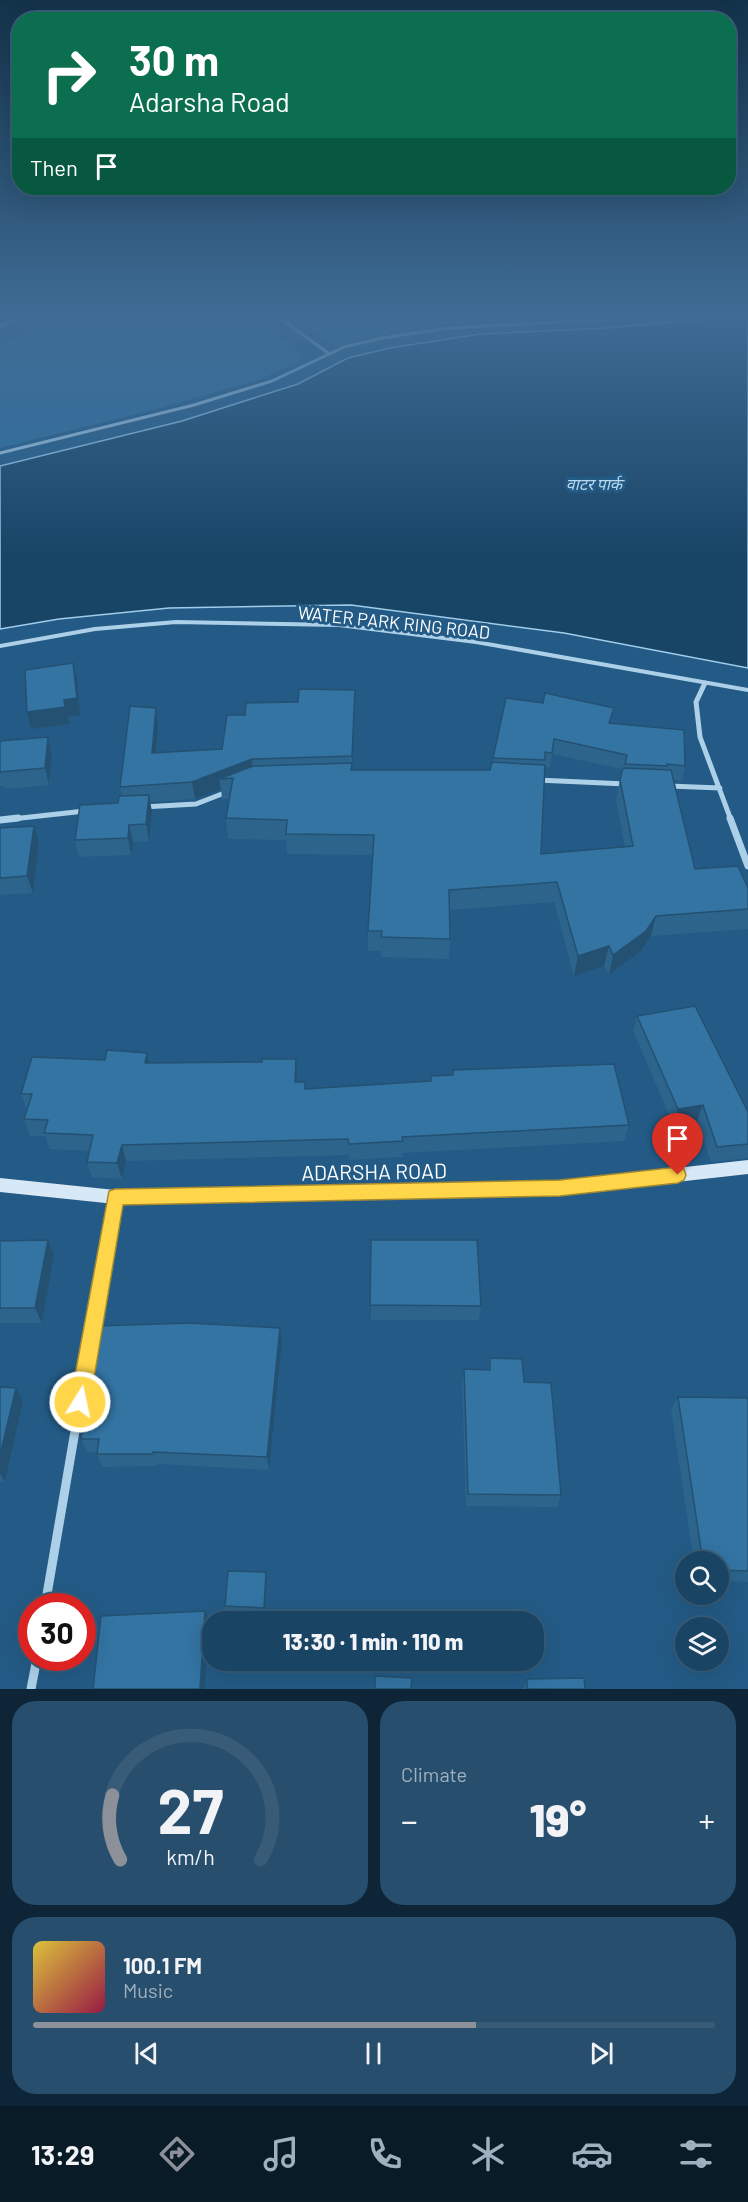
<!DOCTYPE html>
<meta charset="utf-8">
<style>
:root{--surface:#1a4464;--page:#274e6d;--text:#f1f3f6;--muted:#9fb0bf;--line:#385c78;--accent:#8c9099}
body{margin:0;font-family:Barlow,"Noto Sans Devanagari",sans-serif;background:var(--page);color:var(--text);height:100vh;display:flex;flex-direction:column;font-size:22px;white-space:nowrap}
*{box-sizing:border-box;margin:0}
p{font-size:20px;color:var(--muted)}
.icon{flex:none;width:33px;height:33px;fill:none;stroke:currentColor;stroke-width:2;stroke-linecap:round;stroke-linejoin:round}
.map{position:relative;height:1689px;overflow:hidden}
.drawer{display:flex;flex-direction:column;gap:12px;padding:12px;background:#0e2537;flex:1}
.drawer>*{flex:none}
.guide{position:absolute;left:12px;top:12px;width:724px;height:183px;border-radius:24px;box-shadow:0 6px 24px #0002,0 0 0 2px var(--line);background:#0b6e4f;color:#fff;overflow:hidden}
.controls{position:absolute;left:675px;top:1551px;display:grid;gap:12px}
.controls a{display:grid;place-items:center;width:54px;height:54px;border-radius:50%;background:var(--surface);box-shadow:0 6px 24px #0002,0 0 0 2px var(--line);font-size:30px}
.speed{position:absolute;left:18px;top:1593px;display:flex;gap:12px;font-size:30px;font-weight:700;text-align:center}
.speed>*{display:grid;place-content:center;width:78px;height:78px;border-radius:50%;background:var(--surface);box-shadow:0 6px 24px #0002,0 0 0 2px var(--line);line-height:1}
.speed .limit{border:9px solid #d22;background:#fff;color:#111}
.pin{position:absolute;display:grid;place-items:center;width:51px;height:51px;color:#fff;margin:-62px -26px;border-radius:50% 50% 50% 0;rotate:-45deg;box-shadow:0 0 6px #0007}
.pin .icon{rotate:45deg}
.me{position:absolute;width:66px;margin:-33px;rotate:10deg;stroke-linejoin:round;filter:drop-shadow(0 0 4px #0008)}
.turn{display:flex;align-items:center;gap:21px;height:126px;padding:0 18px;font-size:27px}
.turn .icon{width:78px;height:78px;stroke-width:2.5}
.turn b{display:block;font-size:42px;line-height:51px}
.then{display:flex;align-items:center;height:57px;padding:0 18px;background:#0003;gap:12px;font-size:22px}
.big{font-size:45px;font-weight:800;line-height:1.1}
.drawer .widget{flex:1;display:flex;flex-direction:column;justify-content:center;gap:9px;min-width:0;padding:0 21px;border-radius:24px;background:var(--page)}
.drawer .dial{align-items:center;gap:0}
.dial svg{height:156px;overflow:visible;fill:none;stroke:var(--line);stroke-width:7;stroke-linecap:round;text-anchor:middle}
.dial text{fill:var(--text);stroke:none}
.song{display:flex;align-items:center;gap:18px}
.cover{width:72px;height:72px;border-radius:9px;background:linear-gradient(135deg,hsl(50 70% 55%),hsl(340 70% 35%))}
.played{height:6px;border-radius:3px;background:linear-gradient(90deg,var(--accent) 65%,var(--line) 65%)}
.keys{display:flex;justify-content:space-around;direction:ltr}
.heat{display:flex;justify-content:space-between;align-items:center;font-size:33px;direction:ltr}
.drawer .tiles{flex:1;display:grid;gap:12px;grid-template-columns:1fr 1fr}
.widget:last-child{grid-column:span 2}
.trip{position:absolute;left:202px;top:1611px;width:342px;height:60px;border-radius:24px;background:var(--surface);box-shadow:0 6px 24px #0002,0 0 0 2px var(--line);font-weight:800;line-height:60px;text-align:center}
.tab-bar{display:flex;height:96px;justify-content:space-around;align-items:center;background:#0a1b28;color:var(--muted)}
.tab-bar .icon{width:42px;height:42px}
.tab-bar .current{color:var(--accent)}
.tab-bar b{font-size:27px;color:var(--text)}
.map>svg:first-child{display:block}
</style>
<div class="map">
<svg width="748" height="1689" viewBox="0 0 748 1689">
<rect width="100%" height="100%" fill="#235b86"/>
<!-- green -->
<path fill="#2d6f9e" d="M59 319H259L303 355 299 362 261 379 160 408 0 448V344Z
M299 319H529L445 324 383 334 334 346Z"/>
<!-- water -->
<path fill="#184466" stroke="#a1ccea" stroke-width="1.5" d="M709 319H748V668L564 633 351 605 169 608 59 619 0 629V466L182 421 298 384 348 358 390 348 480 334 607 328Z"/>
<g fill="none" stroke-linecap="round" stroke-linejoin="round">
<!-- lane-far1 -->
<path stroke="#add0e9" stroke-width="3" d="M281 319 328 353
M0 453 194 405 272 381 344 347 382 338 449 328 618 319"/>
<!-- lane -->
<path stroke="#add0e9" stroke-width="4" d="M0 646 95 629 176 622 339 625 476 642 748 690"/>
<!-- street-far3 -->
<path stroke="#add0e9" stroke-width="4" d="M0 326 18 319"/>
<!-- street-far2 -->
<path stroke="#add0e9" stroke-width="5" d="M705 683 696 702 700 737 731 820
M537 780 626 784
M669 786 720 788
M143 807 196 804 227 792
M3 820 85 811"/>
<!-- street-far1 -->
<path stroke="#add0e9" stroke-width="7" d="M730 818 748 866
M0 820 18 818"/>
<!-- street -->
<path stroke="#add0e9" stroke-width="9" d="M45 1606 115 1198
M31 1689 37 1658"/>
<!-- secondary -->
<path fill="#d7e9f7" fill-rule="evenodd" d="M748 1160V1174L560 1195 115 1204 0 1192V1178L115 1190 560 1181Z"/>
</g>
<!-- wall -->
<path fill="#2c648c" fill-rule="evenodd" d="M506 698 611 723 685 766 682 781 673 780 695 869 748 888V929L651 936 641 951 609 975 604 966 574 976 554 902 450 910V939L449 959 381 957V951H368V931L373 855 287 854 286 840 228 839 226 818 230 799H222L221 789 195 799 150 802 152 812 149 841 133 842 131 855 79 857 75 840 118 803 122 796 120 787 156 708 158 725 156 753 222 749 245 715 355 707 352 770H490L493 762ZM552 754 622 769 616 800 625 847 541 854 545 767 550 768Z
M48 737 52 754 49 785 5 789 4 786H0V741Z
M0 828 39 843 33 893 0 895Z
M637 1016 748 1113V1158L711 1162 697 1120 673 1124 633 1031Z
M147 1053 150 1063 297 1075V1082L306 1089 431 1082V1076L452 1075 453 1070 629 1125 624 1141 402 1153V1157L349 1160V1155L126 1161 122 1179 92 1177 87 1162 90 1151 50 1149 45 1136H30L24 1119 27 1110 21 1094 105 1060Z
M48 1240 54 1255 42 1323H0V1241Z
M371 1240 481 1306 479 1320H371Z
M282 1342 269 1470 157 1464V1466L102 1467 97 1454V1452H87L81 1439Z
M490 1358 524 1382 561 1495 557 1507 466 1506 462 1382 464 1369 488 1370Z
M0 1387 16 1388 23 1401 5 1482 0 1481Z
M678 1397 748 1398V1582L718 1581V1562H694L671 1410Z
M266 1572 267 1577 265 1613 226 1612 225 1606Z
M527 1679 585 1689H523Z"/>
<!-- shaded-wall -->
<path fill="#245172" d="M73 663 77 680 80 715 68 717 69 724 31 729 27 712Z
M355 690V707L352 773V756Z
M156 708 158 725 155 770 152 753Z
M48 737 52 754 49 785 45 768Z
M252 759 253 776 219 779 221 789 195 799 192 782Z
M149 795 152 812 149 841 146 824Z
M129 825 133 842 131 855 128 838Z
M34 826 39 843 33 893 27 876Z
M656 916 651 936 641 951 609 975 613 955Z
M609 946 604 966 574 976 578 956Z
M147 1053 151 1069 145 1063Z
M296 1059 297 1075 296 1098 295 1082Z
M703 1105 697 1120 673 1124 678 1109Z
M122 1145 126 1161 122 1179 117 1163Z
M48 1240 54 1255 42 1323 35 1308Z
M280 1328 282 1342 269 1470 267 1457Z
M16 1388 23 1401 5 1482 0 1474V1455Z
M266 1572 267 1577 265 1613 264 1608Z
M205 1611 209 1621 205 1689H200Z"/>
<!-- building -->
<path fill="#3374a3" stroke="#245172" stroke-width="1.5" d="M73 663 77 698 64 700 65 707 27 712 25 670Z
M299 689 355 690 352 756 252 759 192 782 120 787 130 706 156 708 152 753 222 749 227 715H245L246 703 298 702Z
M545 693 614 708 609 723 684 730 685 766 667 764V766L625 764 627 755 554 739 552 753 545 752V760L493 758 506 698 543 703Z
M48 737 45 768 0 772V741Z
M492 762 545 765 541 854 633 846 620 780 623 768 671 770 695 869 738 866 748 888V909L656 916 646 931 613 955 609 946 578 956 557 882 449 890 450 939 381 937 382 931H368L374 835 286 834 287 820 226 818 233 778 219 779 253 766 352 763 351 770H490Z
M149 795 146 824 129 825 128 838 75 840 80 805 118 803 119 796Z
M34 826 27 876 0 878V828Z
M695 1006 748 1112V1144L717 1147 703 1105 678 1109 637 1016Z
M107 1050 147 1053 145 1063 262 1062V1059H296L295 1082H305V1089L431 1081V1076L453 1075V1070L614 1064 629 1125 402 1137 403 1141 349 1144 348 1139 122 1145 117 1163 87 1162 93 1135 44 1133 48 1120 24 1119 32 1094H21L32 1057 105 1060Z
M48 1240 35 1308H0V1241Z
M371 1240H477L481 1306 370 1305Z
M190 1323 280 1328 267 1457 153 1452 152 1454H97L99 1439H81L97 1326Z
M490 1358 522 1359 524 1382 551 1383 561 1495 468 1494 464 1369 490 1370Z
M0 1387 16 1388 0 1455Z
M678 1397 748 1398V1571L718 1570V1562H703Z
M228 1571 266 1572 264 1608 225 1606Z
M205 1611 200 1689H93L101 1616Z
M375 1676 412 1678 411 1689H375Z
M584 1678 585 1689H527V1679Z"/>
<!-- sky -->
<linearGradient id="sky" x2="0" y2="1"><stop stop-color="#13324a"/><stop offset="0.57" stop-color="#3f6c95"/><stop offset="1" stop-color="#3f6c95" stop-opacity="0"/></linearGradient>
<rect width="748" height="556" fill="url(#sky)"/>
<!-- route -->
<path fill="#ffd54a" stroke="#a68a30" stroke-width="1.5" d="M678 1167 684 1169 686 1175 684 1180 678 1183 560 1196 123 1205 90 1402 87 1409 80 1412 73 1409 70 1402 109 1191 115 1189 560 1180Z"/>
<g text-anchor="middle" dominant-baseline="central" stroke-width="6" stroke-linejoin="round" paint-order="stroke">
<!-- far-water labels -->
<g font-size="16" font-style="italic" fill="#b8d9f0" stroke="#235b86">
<text x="594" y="483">वाटर पार्क</text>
</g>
<!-- street labels -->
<g font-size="18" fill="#fff" stroke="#235b86">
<text transform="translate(394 622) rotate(6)">WATER PARK RING ROAD</text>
</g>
<!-- near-street labels -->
<g font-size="21" fill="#fff" stroke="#235b86">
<text transform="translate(374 1171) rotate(-1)">ADARSHA ROAD</text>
</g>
</g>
</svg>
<div class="controls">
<a><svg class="icon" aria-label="search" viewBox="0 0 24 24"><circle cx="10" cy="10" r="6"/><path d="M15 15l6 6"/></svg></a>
<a><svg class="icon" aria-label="layers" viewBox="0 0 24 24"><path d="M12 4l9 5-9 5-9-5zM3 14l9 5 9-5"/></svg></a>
</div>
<div class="speed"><div class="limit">30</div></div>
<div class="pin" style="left:678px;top:1175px;background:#d93025"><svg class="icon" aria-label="arrive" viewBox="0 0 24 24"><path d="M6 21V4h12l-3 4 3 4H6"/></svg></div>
<svg class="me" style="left:80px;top:1402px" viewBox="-20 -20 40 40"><circle r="17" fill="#ffd54a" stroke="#fff" stroke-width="3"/><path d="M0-11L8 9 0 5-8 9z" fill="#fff"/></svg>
<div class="trip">13:30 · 1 min · 110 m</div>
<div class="guide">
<div class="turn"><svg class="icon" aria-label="right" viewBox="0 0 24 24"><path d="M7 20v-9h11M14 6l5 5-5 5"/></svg><div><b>30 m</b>Adarsha Road</div></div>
<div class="then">Then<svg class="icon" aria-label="arrive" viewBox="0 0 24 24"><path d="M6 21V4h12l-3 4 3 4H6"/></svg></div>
</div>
</div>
<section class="drawer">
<div class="tiles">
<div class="widget dial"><svg viewBox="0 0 100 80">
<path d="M14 69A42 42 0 1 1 86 69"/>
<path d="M14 69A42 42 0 0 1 10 36" stroke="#8c9099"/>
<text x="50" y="56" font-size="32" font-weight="700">27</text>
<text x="50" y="72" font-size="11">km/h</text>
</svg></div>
<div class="widget"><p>Climate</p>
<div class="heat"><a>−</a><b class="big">19°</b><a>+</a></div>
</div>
<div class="widget">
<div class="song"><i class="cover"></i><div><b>100.1 FM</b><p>Music</p></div></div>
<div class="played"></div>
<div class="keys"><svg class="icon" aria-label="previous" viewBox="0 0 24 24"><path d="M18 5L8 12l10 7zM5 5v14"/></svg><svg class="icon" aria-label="pause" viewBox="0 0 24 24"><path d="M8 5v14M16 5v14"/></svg><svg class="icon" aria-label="next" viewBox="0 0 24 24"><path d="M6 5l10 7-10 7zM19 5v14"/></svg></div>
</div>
</div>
</section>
<nav class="tab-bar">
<b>13:29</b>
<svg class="icon current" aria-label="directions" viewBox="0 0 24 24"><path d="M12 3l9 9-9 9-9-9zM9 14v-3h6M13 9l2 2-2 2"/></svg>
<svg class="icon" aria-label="music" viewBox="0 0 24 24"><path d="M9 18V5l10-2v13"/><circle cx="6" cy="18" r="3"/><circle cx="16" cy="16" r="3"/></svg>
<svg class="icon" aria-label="phone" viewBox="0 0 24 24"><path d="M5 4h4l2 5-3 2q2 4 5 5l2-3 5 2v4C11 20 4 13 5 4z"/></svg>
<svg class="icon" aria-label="climate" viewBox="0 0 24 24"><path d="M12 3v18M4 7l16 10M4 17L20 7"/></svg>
<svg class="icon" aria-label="car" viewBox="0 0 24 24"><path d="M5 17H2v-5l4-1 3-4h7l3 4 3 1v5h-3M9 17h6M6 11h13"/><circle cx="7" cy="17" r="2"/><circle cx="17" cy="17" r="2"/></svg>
<svg class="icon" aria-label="filters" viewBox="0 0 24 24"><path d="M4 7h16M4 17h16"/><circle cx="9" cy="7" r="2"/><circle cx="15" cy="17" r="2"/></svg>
</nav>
